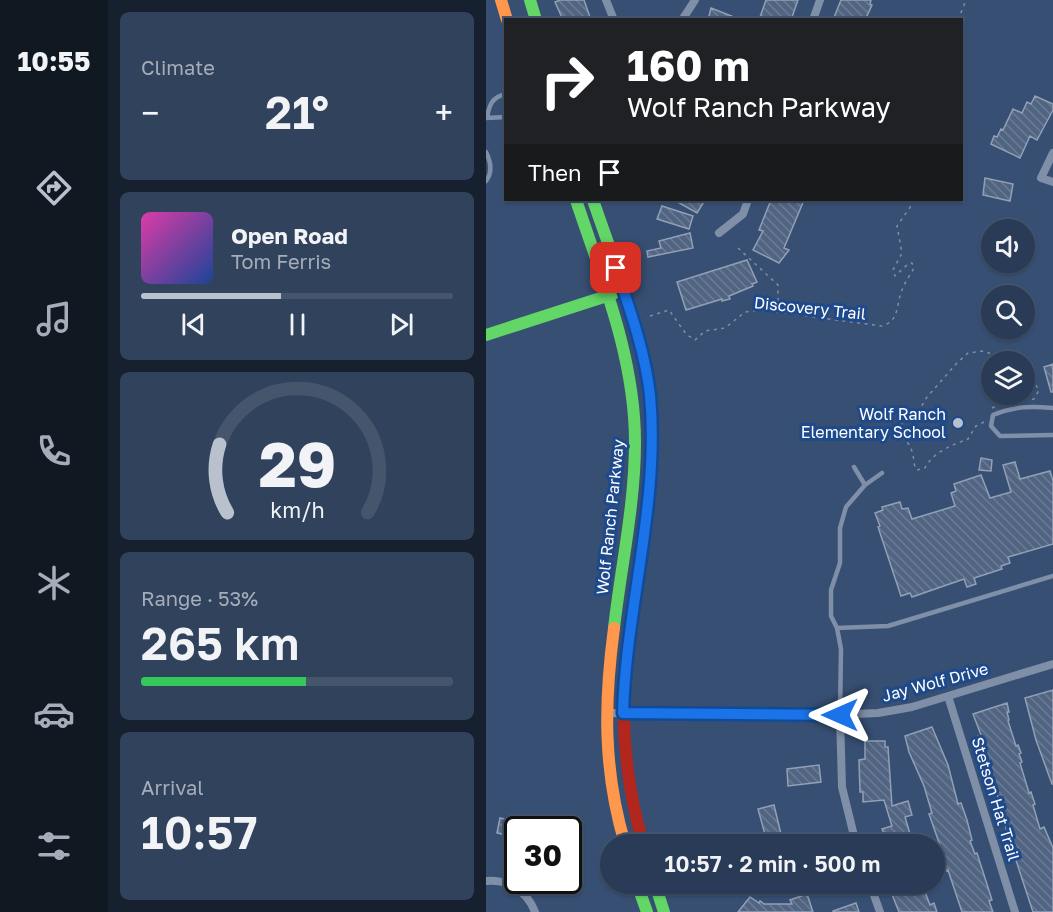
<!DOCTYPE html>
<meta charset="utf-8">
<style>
:root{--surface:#293b56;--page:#31425c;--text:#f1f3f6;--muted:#a5adb9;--line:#45556c;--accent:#b9c1ce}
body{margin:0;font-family:"Golos Text",sans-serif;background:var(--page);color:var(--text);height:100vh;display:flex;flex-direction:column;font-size:22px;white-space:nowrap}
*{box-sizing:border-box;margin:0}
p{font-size:20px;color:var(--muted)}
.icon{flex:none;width:33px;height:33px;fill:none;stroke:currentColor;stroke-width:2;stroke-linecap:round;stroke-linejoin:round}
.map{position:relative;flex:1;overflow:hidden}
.side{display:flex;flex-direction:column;gap:12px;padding:12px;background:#17202f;width:378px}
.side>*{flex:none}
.guide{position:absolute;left:18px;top:18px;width:459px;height:183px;border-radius:0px;box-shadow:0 2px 4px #0004,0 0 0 2px var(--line);background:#202124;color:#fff;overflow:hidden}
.controls{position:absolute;left:495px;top:219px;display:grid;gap:12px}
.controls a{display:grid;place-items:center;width:54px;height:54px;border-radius:50%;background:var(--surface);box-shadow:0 2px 4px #0004,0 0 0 2px var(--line);font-size:30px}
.speed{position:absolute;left:18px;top:816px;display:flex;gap:12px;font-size:30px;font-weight:700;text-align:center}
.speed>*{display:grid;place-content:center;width:78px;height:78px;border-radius:50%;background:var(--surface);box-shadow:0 2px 4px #0004,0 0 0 2px var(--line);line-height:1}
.speed .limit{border:3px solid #111;border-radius:9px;background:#fff;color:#111}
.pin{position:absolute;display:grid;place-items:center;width:51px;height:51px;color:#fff;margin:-26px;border-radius:12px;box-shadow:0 3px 9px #0006}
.me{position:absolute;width:66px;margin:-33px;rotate:270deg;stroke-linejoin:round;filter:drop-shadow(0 0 4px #0008)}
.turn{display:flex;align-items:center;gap:21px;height:126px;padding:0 24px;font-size:27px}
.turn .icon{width:78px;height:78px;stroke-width:2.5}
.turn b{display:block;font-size:42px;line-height:51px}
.then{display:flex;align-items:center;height:57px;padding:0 24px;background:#0003;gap:12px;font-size:22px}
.big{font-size:45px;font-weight:600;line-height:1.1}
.side .card{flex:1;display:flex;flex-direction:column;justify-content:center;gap:9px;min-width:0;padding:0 21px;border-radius:9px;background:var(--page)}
.side .dial{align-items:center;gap:0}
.dial svg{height:156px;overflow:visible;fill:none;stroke:var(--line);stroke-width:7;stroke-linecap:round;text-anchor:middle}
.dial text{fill:var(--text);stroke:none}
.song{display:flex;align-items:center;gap:18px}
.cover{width:72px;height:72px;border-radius:9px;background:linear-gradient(135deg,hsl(320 70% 55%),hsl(220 70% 35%))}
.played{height:6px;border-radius:3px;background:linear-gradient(90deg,var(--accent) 45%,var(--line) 45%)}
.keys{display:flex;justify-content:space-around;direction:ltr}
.heat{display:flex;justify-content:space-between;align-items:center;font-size:33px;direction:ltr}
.charge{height:9px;border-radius:4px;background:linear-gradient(90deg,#34c759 53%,var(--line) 0)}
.trip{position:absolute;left:114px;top:834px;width:345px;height:60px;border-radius:30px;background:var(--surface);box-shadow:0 2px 4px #0004,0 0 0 2px var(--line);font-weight:600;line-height:60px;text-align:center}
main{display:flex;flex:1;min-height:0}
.tab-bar{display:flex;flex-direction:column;width:108px;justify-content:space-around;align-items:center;background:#101822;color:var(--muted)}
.tab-bar .icon{width:42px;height:42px}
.tab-bar .on{color:var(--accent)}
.tab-bar b{font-size:27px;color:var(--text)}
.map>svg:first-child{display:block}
</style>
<main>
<nav class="tab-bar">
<b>10:55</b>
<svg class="icon on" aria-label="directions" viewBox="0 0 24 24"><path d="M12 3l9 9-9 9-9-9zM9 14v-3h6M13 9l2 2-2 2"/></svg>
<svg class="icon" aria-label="music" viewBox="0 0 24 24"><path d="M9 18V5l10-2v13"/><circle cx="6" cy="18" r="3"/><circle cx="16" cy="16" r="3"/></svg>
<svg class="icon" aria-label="phone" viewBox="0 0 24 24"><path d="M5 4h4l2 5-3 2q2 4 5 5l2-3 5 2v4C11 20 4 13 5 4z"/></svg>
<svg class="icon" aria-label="climate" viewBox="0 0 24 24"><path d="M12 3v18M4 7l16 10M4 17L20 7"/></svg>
<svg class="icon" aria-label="car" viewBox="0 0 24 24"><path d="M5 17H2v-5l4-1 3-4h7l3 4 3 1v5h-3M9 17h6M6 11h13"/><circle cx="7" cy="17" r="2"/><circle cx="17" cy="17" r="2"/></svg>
<svg class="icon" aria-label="filters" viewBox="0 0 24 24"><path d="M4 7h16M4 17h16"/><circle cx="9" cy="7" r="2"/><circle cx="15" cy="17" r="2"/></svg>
</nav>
<section class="side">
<div class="card"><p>Climate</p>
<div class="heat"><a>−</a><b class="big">21°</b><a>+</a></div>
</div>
<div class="card">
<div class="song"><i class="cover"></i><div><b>Open Road</b><p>Tom Ferris</p></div></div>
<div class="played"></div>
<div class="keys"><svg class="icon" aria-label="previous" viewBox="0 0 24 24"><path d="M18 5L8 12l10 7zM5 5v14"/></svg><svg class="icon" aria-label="pause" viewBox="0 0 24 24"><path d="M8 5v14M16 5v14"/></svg><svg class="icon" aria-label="next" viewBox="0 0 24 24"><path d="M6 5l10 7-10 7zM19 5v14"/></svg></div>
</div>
<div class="card dial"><svg viewBox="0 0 100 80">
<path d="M14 69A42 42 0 1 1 86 69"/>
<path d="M14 69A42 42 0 0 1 10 34" stroke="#b9c1ce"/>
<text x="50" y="56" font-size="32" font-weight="700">29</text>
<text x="50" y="72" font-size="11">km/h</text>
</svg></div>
<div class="card"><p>Range · 53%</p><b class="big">265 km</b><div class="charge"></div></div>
<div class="card"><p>Arrival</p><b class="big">10:57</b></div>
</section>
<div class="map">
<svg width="567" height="912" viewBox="0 0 567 912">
<defs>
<pattern id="building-back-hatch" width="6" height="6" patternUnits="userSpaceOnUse" patternTransform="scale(1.5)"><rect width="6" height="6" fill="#516482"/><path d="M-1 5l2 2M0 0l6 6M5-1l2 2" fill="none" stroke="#6b7b95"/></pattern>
</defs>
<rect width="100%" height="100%" fill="#374f73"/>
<!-- building -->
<path fill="url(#building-back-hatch)" stroke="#92a0b5" stroke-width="1.5" d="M74 0H98L105 20H77L69 2Z
M280 0H312L305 20H273Z
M355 0H385L384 4 386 5 379 20H347Z
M225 8 253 19V20H222Z
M549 96 567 104V110L551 140 544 136 534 158 505 144 508 136 511 137 515 129 517 130 527 109 536 113 541 102 545 104Z
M499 178 527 184 524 201 497 195Z
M188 200H219L211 213Z
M285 200H318L298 248 303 250 293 263 267 250 277 231 273 230Z
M176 206 207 216 203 229 171 219Z
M204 233 207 248 162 257 161 251 175 248 173 241Z
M261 260 271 282 266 284 267 286 243 296 244 299 236 301V299L200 310 191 282Z
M567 364V392H565L558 367Z
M495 458 506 460 505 471 493 470Z
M529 462 534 479 564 471 567 481V544L522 557 524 563 515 566 516 569 488 578 490 584 481 587 478 579 426 597 424 593 415 596 392 527 394 526 389 513 397 510 396 507 414 502 416 509 422 508 426 519 469 506 465 493 470 491 468 484 495 475 504 498 525 492 517 465Z
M567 690V784H566L550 740 539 698Z
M521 703 523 712H521L523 720 522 721 530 746 532 745 535 753 533 754 536 762 534 763 543 793 545 792 549 804 547 805 554 829 558 827 567 848V912H547L523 839 505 772 503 773 498 756 492 736 495 735 487 714Z
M446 727 462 765 472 804 475 803 481 820 486 840 484 841 489 854 491 853 506 900 503 901 507 912H476L462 870 461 871 456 855 457 854 443 814 446 813 438 786 423 752 419 736Z
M379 741H399V747H402L406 806 422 801 426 815 419 817 427 844H402L396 829 406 826 398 800 377 802V792H374L373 760 379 759Z
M333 765 335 782 302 786 301 769Z
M288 805 295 834 280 838 272 809Z
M14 818 39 823 38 830H32V838L11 833Z
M402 884H436L444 905 448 903 451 912H413Z
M321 894 327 912H252L264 897 273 903 274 901 278 904H306L304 900Z
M370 903 373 912H347V911Z"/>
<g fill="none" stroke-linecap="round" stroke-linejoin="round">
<!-- path -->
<path stroke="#7e8fa7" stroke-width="1.5" stroke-dasharray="3 4.5" stroke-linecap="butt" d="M472 20 480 0
M252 248 292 285V311
M164 316 183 310 200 334 209 340 219 331 239 328 259 312 274 310 396 326C414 321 410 304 416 290 419 282 424 275 428 268L426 263 422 264 409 276 407 270 416 253 411 226 425 206V200
M538 366 553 390 548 399 542 400
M506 408 524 399 535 400
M498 422 490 426 482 439C466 445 447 452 439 468L431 470 429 468C427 456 427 444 415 437L414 428 417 422 432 412 441 397 471 363 482 353 498 351 525 362"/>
<!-- lane -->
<path stroke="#7e8fa7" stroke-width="4.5" d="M0 118 20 117
M1 118C3 105 6 97 20 94
M0 152C5 162 7 172 0 181
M567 408C545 406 528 406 507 415L505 426 514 436 567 435
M368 467 379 485
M351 628 402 626 567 576
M354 715 355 649 351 628 345 616V590L354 563V528L360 507 379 485 396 473"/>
<!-- street -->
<path stroke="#7e8fa7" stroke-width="8" d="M120 0 128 20
M196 20 209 0
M327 20 334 0
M567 153 555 178 567 182
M233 233 257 214 262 200
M462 696 529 912
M120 713 346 715 392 713 426 707 567 664
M354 715 356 787 370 844
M0 881C22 879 41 891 49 912
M384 884 394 912"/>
<!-- fast -->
<path stroke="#63d668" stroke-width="12" d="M44 0 50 20
M90 200C116 278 149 358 149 442 149 505 135 566 128 628
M107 200C129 265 157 331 164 399 169 449 162 500 156 550
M0 335 127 294
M151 884 161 912
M169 884 178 912"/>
<!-- slow -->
<path stroke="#ff974d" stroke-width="12" d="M15 0 21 20
M128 628C118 703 117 770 139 844"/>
<!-- jam -->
<path stroke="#b3261e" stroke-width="12" d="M156 550C149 600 139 652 138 702 137 750 144 798 157 844"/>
</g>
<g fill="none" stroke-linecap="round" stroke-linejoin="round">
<!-- route casing -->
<g stroke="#114b97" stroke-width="15">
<path id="route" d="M130 268C144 310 159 351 164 395 174 502 140 607 137 713L354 715"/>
</g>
<!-- route -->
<use href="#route" stroke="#1a73e8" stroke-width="10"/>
</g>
<!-- markers -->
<circle fill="#b9c1ce" stroke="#1e4a8c" stroke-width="2" cx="472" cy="423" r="6"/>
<g text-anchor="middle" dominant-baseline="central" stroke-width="6" stroke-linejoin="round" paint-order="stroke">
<!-- street labels -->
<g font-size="16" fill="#fff" stroke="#1e4a8c">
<text transform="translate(324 308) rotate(6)">Discovery Trail</text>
<text transform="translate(124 517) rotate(-84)">Wolf Ranch Parkway</text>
<text transform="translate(449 682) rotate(-15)">Jay Wolf Drive</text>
<text transform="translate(510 799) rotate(73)">Stetson Hat Trail</text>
</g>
<!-- poi labels -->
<g font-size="16" fill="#fff" stroke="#1e4a8c" text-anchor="end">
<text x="460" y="414">Wolf Ranch<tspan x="460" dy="18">Elementary School</tspan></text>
</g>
</g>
</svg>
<div class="controls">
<a><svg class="icon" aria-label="sound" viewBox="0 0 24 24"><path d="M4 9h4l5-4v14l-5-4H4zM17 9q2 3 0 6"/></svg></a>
<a><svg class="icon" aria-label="search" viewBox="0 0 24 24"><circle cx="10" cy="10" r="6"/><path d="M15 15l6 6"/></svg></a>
<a><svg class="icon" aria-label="layers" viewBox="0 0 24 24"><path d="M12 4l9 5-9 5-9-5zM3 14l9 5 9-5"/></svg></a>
</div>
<div class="speed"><div class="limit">30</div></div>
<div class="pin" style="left:130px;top:268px;background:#d93025"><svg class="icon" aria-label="arrive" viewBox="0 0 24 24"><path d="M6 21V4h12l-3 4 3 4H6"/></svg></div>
<svg class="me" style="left:354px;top:715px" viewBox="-20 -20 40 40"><path d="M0-17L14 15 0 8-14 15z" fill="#1a73e8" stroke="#fff" stroke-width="4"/></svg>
<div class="trip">10:57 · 2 min · 500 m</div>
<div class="guide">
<div class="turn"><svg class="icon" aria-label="right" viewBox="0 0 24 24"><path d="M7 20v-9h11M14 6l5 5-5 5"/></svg><div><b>160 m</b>Wolf Ranch Parkway</div></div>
<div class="then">Then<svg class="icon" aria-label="arrive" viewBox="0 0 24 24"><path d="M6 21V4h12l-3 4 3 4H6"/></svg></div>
</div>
</div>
</main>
